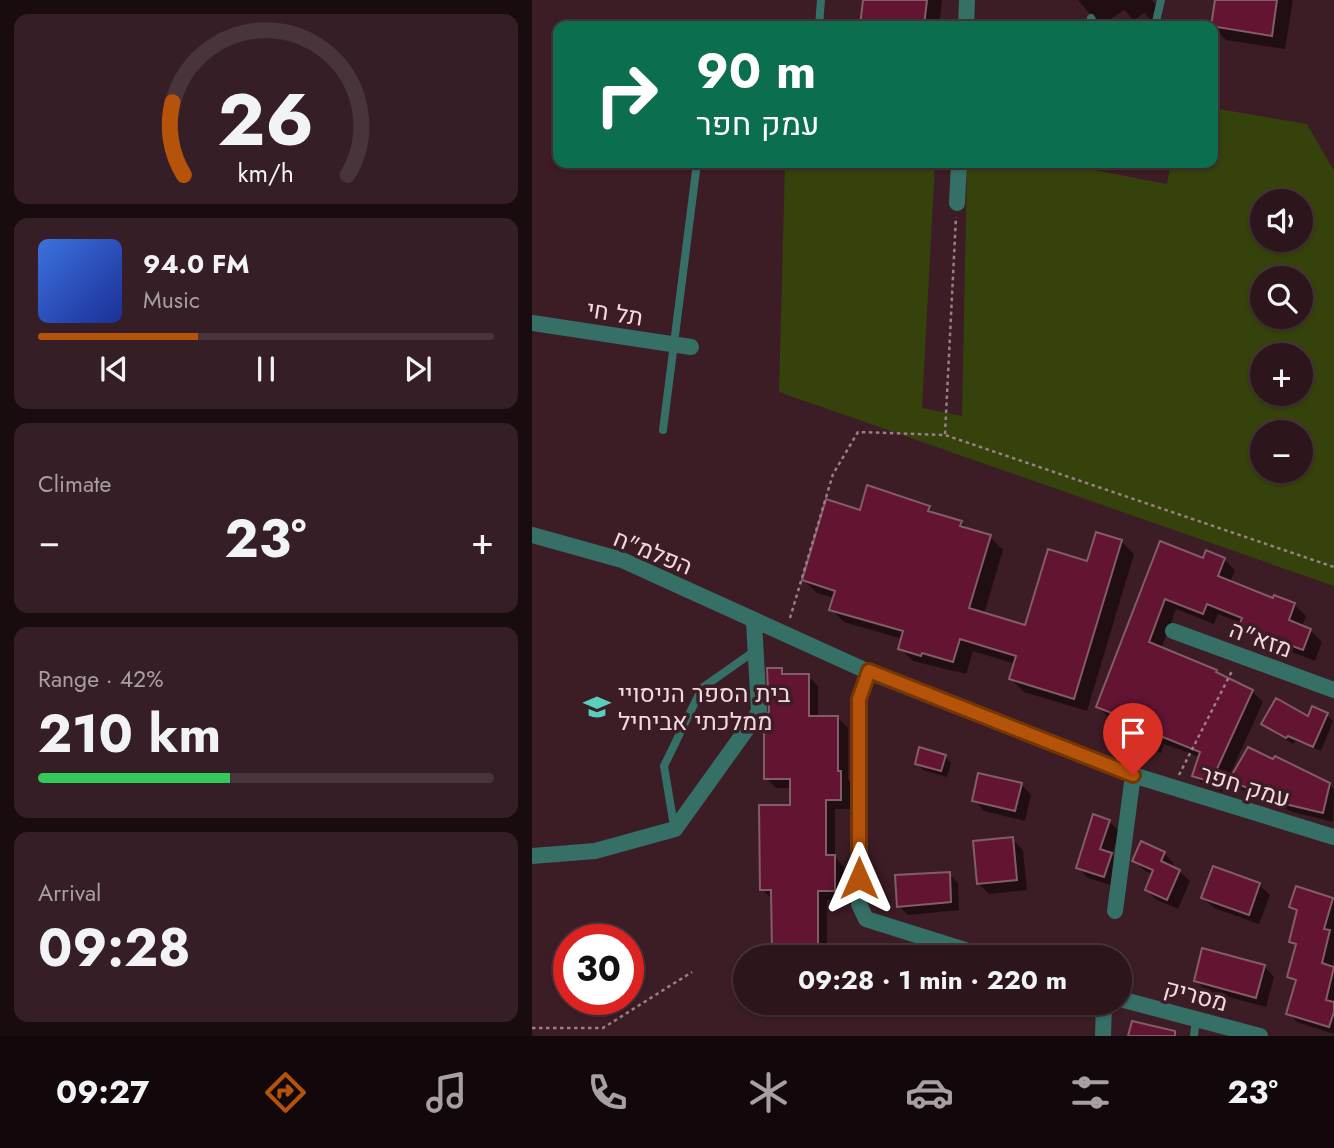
<!DOCTYPE html>
<meta charset="utf-8">
<style>
:root{--surface:#2d151c;--page:#351e25;--text:#f1f3f6;--muted:#a79fa3;--line:#48343b;--accent:#b45309}
body{margin:0;font-family:Jost,Heebo,sans-serif;background:var(--page);color:var(--text);height:100vh;display:flex;flex-direction:column;font-size:26px;white-space:nowrap}
*{box-sizing:border-box;margin:0}
p{font-size:23px;color:var(--muted)}
.icon{flex:none;width:38px;height:38px;fill:none;stroke:currentColor;stroke-width:2;stroke-linecap:round;stroke-linejoin:round}
.map{position:relative;flex:1;overflow:hidden}
.side{display:flex;flex-direction:column;gap:14px;padding:14px;background:#190c0f;width:532px}
.side>*{flex:none}
.top-card{position:absolute;left:21px;top:21px;width:665px;height:147px;border-radius:14px;box-shadow:0 2px 5px #0004,0 0 0 2px var(--line);background:#0b6e4f;color:#fff;overflow:hidden}
.fabs{position:absolute;left:718px;top:189px;display:grid;gap:14px}
.fabs a{display:grid;place-items:center;width:63px;height:63px;border-radius:50%;background:var(--surface);box-shadow:0 2px 5px #0004,0 0 0 2px var(--line);font-size:35px}
.speed{position:absolute;left:21px;top:924px;display:flex;gap:14px;font-size:35px;font-weight:700;text-align:center}
.speed>*{display:grid;place-content:center;width:91px;height:91px;border-radius:50%;background:var(--surface);box-shadow:0 2px 5px #0004,0 0 0 2px var(--line);line-height:1}
.speed .limit{border:10px solid #d22;background:#fff;color:#111}
.pin{position:absolute;display:grid;place-items:center;width:60px;height:60px;color:#fff;margin:-72px -30px;border-radius:50% 50% 50% 0;rotate:-45deg;box-shadow:0 0 7px #0007}
.pin .icon{rotate:45deg}
.me{position:absolute;width:77px;margin:-38px;rotate:0deg;stroke-linejoin:round;filter:drop-shadow(0 0 5px #0008)}
.turn{display:flex;align-items:center;gap:24px;height:147px;padding:0 28px;font-size:32px}
.turn .icon{width:91px;height:91px;stroke-width:2.5}
.turn b{display:block;font-size:49px;line-height:60px}
.big{font-size:52px;font-weight:700;line-height:1.1}
.side .tile{flex:1;display:flex;flex-direction:column;justify-content:center;gap:10px;min-width:0;padding:0 24px;border-radius:14px;background:var(--page)}
.side .dial{align-items:center;gap:0}
.dial svg{height:182px;overflow:visible;fill:none;stroke:var(--line);stroke-width:7;stroke-linecap:round;text-anchor:middle}
.dial text{fill:var(--text);stroke:none}
.song{display:flex;align-items:center;gap:21px}
.cover{width:84px;height:84px;border-radius:10px;background:linear-gradient(135deg,hsl(220 70% 55%),hsl(230 70% 35%))}
.played{height:7px;border-radius:4px;background:linear-gradient(90deg,var(--accent) 35%,var(--line) 35%)}
.keys{display:flex;justify-content:space-around;direction:ltr}
.heat{display:flex;justify-content:space-between;align-items:center;font-size:38px;direction:ltr}
.charge{height:10px;border-radius:5px;background:linear-gradient(90deg,#34c759 42%,var(--line) 0)}
.trip{position:absolute;left:201px;top:945px;width:399px;height:70px;border-radius:35px;background:var(--surface);box-shadow:0 2px 5px #0004,0 0 0 2px var(--line);font-weight:700;line-height:70px;text-align:center}
.dock{display:flex;height:112px;justify-content:space-around;align-items:center;background:#12080b;color:var(--muted)}
.dock .icon{width:49px;height:49px}
.dock .selected{color:var(--accent)}
.dock b{font-size:32px;color:var(--text)}
main{display:flex;flex:1;min-height:0}
.map>svg:first-child{display:block}
</style>
<main>
<section class="side">
<div class="tile dial"><svg viewBox="0 0 100 80">
<path d="M14 69A42 42 0 1 1 86 69"/>
<path d="M14 69A42 42 0 0 1 9 37" stroke="#b45309"/>
<text x="50" y="56" font-size="32" font-weight="700">26</text>
<text x="50" y="72" font-size="11">km/h</text>
</svg></div>
<div class="tile">
<div class="song"><i class="cover"></i><div><b>94.0 FM</b><p>Music</p></div></div>
<div class="played"></div>
<div class="keys"><svg class="icon" aria-label="previous" viewBox="0 0 24 24"><path d="M18 5L8 12l10 7zM5 5v14"/></svg><svg class="icon" aria-label="pause" viewBox="0 0 24 24"><path d="M8 5v14M16 5v14"/></svg><svg class="icon" aria-label="next" viewBox="0 0 24 24"><path d="M6 5l10 7-10 7zM19 5v14"/></svg></div>
</div>
<div class="tile"><p>Climate</p>
<div class="heat"><a>−</a><b class="big">23°</b><a>+</a></div>
</div>
<div class="tile"><p>Range · 42%</p><b class="big">210 km</b><div class="charge"></div></div>
<div class="tile"><p>Arrival</p><b class="big">09:28</b></div>
</section>
<div class="map">
<svg width="802" height="1036" viewBox="0 0 802 1036">
<rect width="100%" height="100%" fill="#3c1c25"/>
<!-- green -->
<path fill="#35420b" fill-rule="evenodd" d="M681 108 775 124 802 171V586L247 392 253 163H403L390 408 430 416 435 163H525L635 184 639 163H681ZM730 201H768V240H730ZM730 278H768V317H730ZM730 355H768V394H730ZM730 432H768V471H730Z"/>
<!-- shadow -->
<path fill="#0007" d="M332 0H410L407 26H329Z
M546 0H620L631 16 621 22 612 13 602 20 592 10 568 26Z
M684 0H761L753 49 694 40 680 26Z
M397 507 404 515 429 522 437 530 458 537 471 550 452 614 495 627 556 564 589 541 602 554 555 711 492 692 479 679 483 664 441 651 434 674 381 661 368 648 371 639 312 622 299 609 303 598 285 593 272 580 329 512Z
M629 543 672 560 692 559 703 570 698 583 742 600 762 604 774 616 770 627 778 630 790 642 783 661 720 636 709 625V623L686 614 682 624 644 609 629 649 684 671 690 677 720 691 731 702 690 792 673 786 662 775 668 757 632 744 629 753 611 746 600 734 603 727 577 718 566 706Z
M250 670 255 676H276L286 686V718H306L316 728V780L319 782V809H303V857L312 867V900H295V957H249L241 950 240 899 230 889 259 807V788H244L234 778Z
M795 715 801 721 789 751 763 741 761 744 738 730 731 724Z
M413 756 419 763 415 777 391 770 385 763Z
M699 780 797 785 802 789 801 822 761 812 710 790Z
M489 784 499 795 493 821 452 811 442 800Z
M577 821 587 831 580 855 589 864 582 886 556 878 546 867Z
M480 839 491 850 495 890 457 894 447 884Z
M632 853 642 864 640 868 647 871 658 881 646 909 625 900 615 890 621 874 613 871 602 860Z
M417 874 426 883 427 910 376 915 367 906Z
M727 885 738 895 727 924 682 908 671 898Z
M800 899 802 901V958L800 968H802V1034L765 1022 756 1013 764 984 757 977 765 948 759 942 766 913 759 907Z
M732 966 742 977 734 1007 674 991 664 980Z"/>
<!-- building -->
<path fill="#621432" stroke="#835d66" stroke-width="2" d="M331 0H395L392 26H328Z
M683 0H745L740 36 679 26Z
M335 485 398 506 396 511 430 521 428 526 459 535 437 608 493 625 516 549 555 561 564 532 590 540 542 699 477 679 484 656 428 639 421 662 390 653 389 656 366 649 371 631 297 610 303 591 270 580 294 499 328 510Z
M628 541 671 558 674 550 693 558 686 576 741 598 742 595 763 603 757 620 779 629 771 650 707 626 710 618 675 604 671 614 633 599 617 642 685 670 684 672 721 690 679 782 660 776 668 752 621 733 617 742 598 735 603 722 564 707Z
M235 668H250V674H277V716H306V771H309V800H294V855H303V891H286V950H240L239 890H228L227 805H258V779H232V723L237 711Z
M744 698 776 716 780 706 796 713 781 747 756 736 754 738 729 724Z
M387 747 414 755 409 771 383 764Z
M716 747 741 759 743 756 798 783 791 813 749 803 697 780Z
M446 773 490 783 483 811 440 801Z
M561 814 578 820 568 849 580 853 572 877 544 868Z
M481 837 485 880 445 884 441 841Z
M609 841 633 852 629 861 648 870 635 900 613 890 621 870 600 861Z
M681 866 728 883 717 915 669 898Z
M418 872 419 902 365 907 363 875Z
M764 886 801 898 792 929 798 930 790 963 802 967 794 1000 802 1002V1012L797 1027 754 1014 764 980 755 977 764 944 757 942 765 910 757 907Z
M670 948 733 965 724 998 662 981Z
M600 1021 643 1031V1036H596Z"/>
<g fill="none" stroke-linecap="round" stroke-linejoin="round">
<!-- path -->
<path stroke="#9a7f86" stroke-width="2.5" stroke-dasharray="3.5 3.5" stroke-linecap="butt" d="M413 434 424 217
M258 618 301 474 326 432 413 435 802 567
M647 775 701 669
M0 1028H71L160 972"/>
<!-- lane -->
<path stroke="#356f66" stroke-width="8" d="M559 18 564 26
M287 26 289 0
M623 26 629 0
M131 430 165 163
M142 826 132 766 170 688 224 650
M662 1036 664 1018"/>
<!-- street -->
<path stroke="#356f66" stroke-width="16" d="M434 26 435 0
M425 203 427 163
M0 323 159 347
M0 535 90 560 337 672 601 775 802 837
M641 631 802 690
M337 672 327 699V904L334 919 455 957
M0 856 63 851 143 829 227 712 222 621
M583 911 601 775
M588 999 728 1036
M571 1036 572 1003"/>
</g>
<g fill="none" stroke-linecap="round" stroke-linejoin="round">
<!-- route casing -->
<g stroke="#753606" stroke-width="18">
<path id="route" d="M327 878V699L337 671 601 775"/>
</g>
<!-- route -->
<use href="#route" stroke="#b45309" stroke-width="12"/>
</g>
<!-- icons -->
<defs>
<g id="school-bare" transform="scale(2.1)"><path d="M0-5L7-2L0 1L-7-2ZM-4 1L0 2.5L4 1V4Q0 6-4 4Z" fill="#5acebd" stroke="#3c1c25" stroke-width="2.5" paint-order="stroke"/></g>
</defs>
<g fill-rule="evenodd">
<use href="#school-bare" x="65" y="707"/>
</g>
<g text-anchor="middle" dominant-baseline="central" stroke-width="7" stroke-linejoin="round" paint-order="stroke">
<!-- street labels -->
<g font-size="24" fill="#f1dadf" stroke="#3c1c25">
<text transform="translate(83 313) rotate(9)">תל חי</text>
<text transform="translate(121 552) rotate(22)">הפלמ"ח</text>
<text transform="translate(729 639) rotate(20)">מזא"ה</text>
<text transform="translate(713 786) rotate(17)">עמק חפר</text>
<text transform="translate(664 995) rotate(15)">מסריק</text>
</g>
<!-- poi labels -->
<g font-size="24" fill="#f1dadf" stroke="#3c1c25" text-anchor="start">
<text x="86" y="693">בית הספר הניסויי<tspan x="86" dy="28">ממלכתי אביחיל</tspan></text>
</g>
</g>
</svg>
<div class="fabs">
<a><svg class="icon" aria-label="sound" viewBox="0 0 24 24"><path d="M4 9h4l5-4v14l-5-4H4zM17 9q2 3 0 6"/></svg></a>
<a><svg class="icon" aria-label="search" viewBox="0 0 24 24"><circle cx="10" cy="10" r="6"/><path d="M15 15l6 6"/></svg></a>
<a>+</a>
<a>−</a>
</div>
<div class="speed"><div class="limit">30</div></div>
<div class="pin" style="left:601px;top:775px;background:#d93025"><svg class="icon" aria-label="arrive" viewBox="0 0 24 24"><path d="M6 21V4h12l-3 4 3 4H6"/></svg></div>
<svg class="me" style="left:327px;top:878px" viewBox="-20 -20 40 40"><path d="M0-17L14 15 0 8-14 15z" fill="#b45309" stroke="#fff" stroke-width="4"/></svg>
<div class="trip">09:28 · 1 min · 220 m</div>
<div class="top-card">
<div class="turn"><svg class="icon" aria-label="right" viewBox="0 0 24 24"><path d="M7 20v-9h11M14 6l5 5-5 5"/></svg><div><b>90 m</b>עמק חפר</div></div>
</div>
</div>
</main>
<nav class="dock">
<b>09:27</b>
<svg class="icon selected" aria-label="directions" viewBox="0 0 24 24"><path d="M12 3l9 9-9 9-9-9zM9 14v-3h6M13 9l2 2-2 2"/></svg>
<svg class="icon" aria-label="music" viewBox="0 0 24 24"><path d="M9 18V5l10-2v13"/><circle cx="6" cy="18" r="3"/><circle cx="16" cy="16" r="3"/></svg>
<svg class="icon" aria-label="phone" viewBox="0 0 24 24"><path d="M5 4h4l2 5-3 2q2 4 5 5l2-3 5 2v4C11 20 4 13 5 4z"/></svg>
<svg class="icon" aria-label="climate" viewBox="0 0 24 24"><path d="M12 3v18M4 7l16 10M4 17L20 7"/></svg>
<svg class="icon" aria-label="car" viewBox="0 0 24 24"><path d="M5 17H2v-5l4-1 3-4h7l3 4 3 1v5h-3M9 17h6M6 11h13"/><circle cx="7" cy="17" r="2"/><circle cx="17" cy="17" r="2"/></svg>
<svg class="icon" aria-label="filters" viewBox="0 0 24 24"><path d="M4 7h16M4 17h16"/><circle cx="9" cy="7" r="2"/><circle cx="15" cy="17" r="2"/></svg>
<b>23°</b>
</nav>
